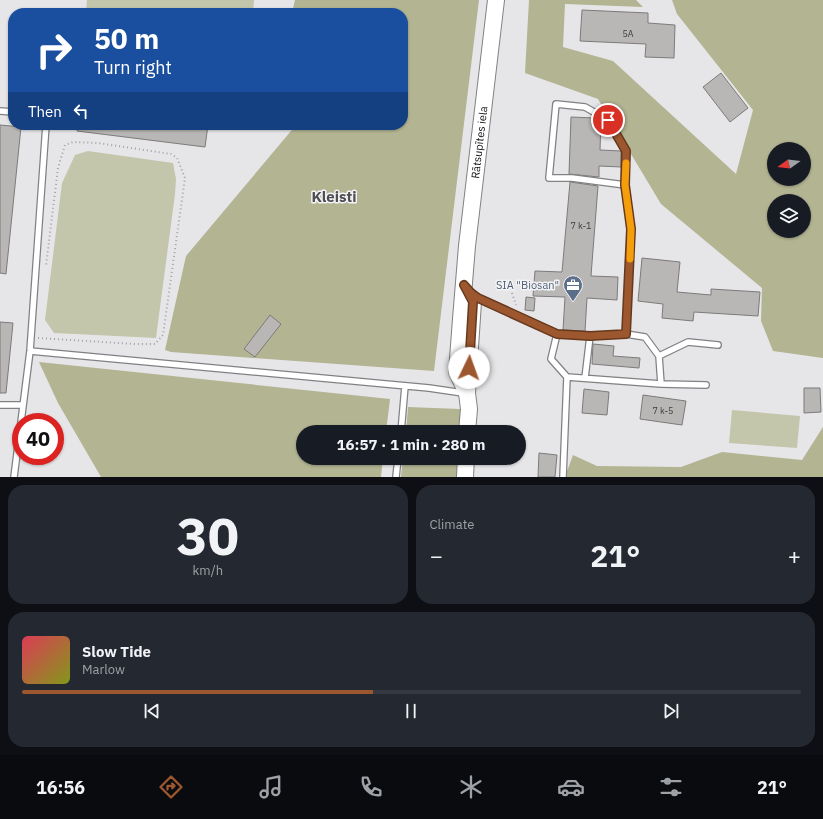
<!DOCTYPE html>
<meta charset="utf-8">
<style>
:root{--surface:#171b24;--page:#242831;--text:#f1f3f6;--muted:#9ea1a6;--line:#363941;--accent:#9d572e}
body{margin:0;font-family:"IBM Plex Sans",sans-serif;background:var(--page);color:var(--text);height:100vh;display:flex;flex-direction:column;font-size:15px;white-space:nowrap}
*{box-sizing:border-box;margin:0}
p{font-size:13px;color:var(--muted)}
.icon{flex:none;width:22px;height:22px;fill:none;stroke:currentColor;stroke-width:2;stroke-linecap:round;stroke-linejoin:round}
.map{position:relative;height:477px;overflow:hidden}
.details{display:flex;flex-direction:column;gap:8px;padding:8px;background:#0d0f14;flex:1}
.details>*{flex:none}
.top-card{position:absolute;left:8px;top:8px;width:400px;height:122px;border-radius:16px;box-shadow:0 1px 3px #0004;background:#1a4fa0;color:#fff;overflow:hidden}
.needle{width:26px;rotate:256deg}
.controls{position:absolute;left:767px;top:142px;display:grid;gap:8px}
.controls a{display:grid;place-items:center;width:44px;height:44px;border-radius:50%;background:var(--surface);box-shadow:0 1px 3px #0004;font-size:20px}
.speed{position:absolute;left:12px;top:413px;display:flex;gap:8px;font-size:20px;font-weight:700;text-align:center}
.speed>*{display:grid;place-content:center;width:52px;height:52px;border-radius:50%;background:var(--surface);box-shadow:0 1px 3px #0004;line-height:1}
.speed .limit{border:6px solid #d22;background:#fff;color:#111}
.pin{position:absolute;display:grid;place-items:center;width:34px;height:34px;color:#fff;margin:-17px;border:2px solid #fff;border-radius:50%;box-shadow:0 1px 4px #0007}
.me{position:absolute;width:44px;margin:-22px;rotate:3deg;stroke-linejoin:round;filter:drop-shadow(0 0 3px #0008)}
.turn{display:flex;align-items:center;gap:14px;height:84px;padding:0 20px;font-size:18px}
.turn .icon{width:52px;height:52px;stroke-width:2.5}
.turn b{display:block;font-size:28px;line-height:34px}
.then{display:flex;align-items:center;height:38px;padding:0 20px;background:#0003;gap:8px;font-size:15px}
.big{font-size:30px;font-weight:700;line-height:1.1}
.details .widget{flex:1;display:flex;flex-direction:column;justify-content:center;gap:6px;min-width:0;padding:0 14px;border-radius:16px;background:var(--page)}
.details .dial{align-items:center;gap:0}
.dial b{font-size:52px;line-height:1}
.song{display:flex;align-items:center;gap:12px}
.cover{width:48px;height:48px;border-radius:6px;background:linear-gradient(135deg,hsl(350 70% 55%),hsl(70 70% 35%))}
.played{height:4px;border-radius:2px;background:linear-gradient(90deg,var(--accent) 45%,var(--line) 45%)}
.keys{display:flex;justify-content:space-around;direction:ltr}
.heat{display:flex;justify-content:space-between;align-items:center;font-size:22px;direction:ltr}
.details .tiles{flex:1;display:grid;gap:8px;grid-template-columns:1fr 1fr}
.widget:last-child{grid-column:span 2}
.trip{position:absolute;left:296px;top:425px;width:230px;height:40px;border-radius:20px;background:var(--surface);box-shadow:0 1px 3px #0004;font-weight:700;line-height:40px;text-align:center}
.dock{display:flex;height:64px;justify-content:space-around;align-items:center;background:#090b0e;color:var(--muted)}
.dock .icon{width:28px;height:28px}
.dock .on{color:var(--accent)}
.dock b{font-size:18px;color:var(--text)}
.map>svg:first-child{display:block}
</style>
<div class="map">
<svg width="823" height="477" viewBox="0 0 823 477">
<rect width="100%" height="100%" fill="#e6e6e9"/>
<!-- green -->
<path fill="#c4c6ab" d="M87 0H254L253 13H86Z
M88 151 173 163 176 179 175 194 156 338 54 333 45 320 62 183 75 155Z
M732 410 800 416 797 448 729 443Z"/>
<!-- forest -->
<path fill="#b2b492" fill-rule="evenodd" d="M295 0H479L434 371 171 352 165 350 186 256 296 125H403V13H292Z
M529 0H636L643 7 565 4 563 47 613 61 736 174 753 110 677 14 672 0H823V358L773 351 761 321 762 288 661 204 598 99 525 73ZM774 149H804V179H774ZM774 201H804V231H774Z
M39 362 390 399 386 432H303V458H383L381 477H101L58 403Z
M408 407 460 409 464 432H406Z
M823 427V477H565L573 455 597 466 681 467 722 452 802 460Z
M403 458H468L472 477H401Z"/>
<!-- building -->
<path fill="#b9b7b5" stroke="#7d7b79" d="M582 10 648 13V23L675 25 674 58 645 57 646 44 580 41Z
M721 73 748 108 730 122 703 87Z
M571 117 595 118 601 121 600 150 621 151V167L599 166V177L569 174Z
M0 125 21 127 6 274 0 273Z
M77 125H208L205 147 77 131Z
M570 182 598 186 591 276 618 277 617 300 587 298 585 331 563 330 565 297 533 296 535 271 562 272Z
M642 258 680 262 677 292 711 295V289L760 292 758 316 694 312 693 321 662 318 663 304 638 301Z
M526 297 535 298 534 311 525 310Z
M270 315 281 324 255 357 244 349Z
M0 322 13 323 6 393H0Z
M593 344 614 346 613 356 640 358 639 368 592 364Z
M804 388H820L821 412 804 413Z
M584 389 609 392 607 415 582 413Z
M643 395 686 401 682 425 640 419Z
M539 453 557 455 555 477H538Z"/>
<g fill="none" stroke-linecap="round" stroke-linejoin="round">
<!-- lane casing -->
<g stroke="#818184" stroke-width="8">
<path id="lane" d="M556 104 585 107 608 120 626 151 625 185 572 178H549Z
M0 111 13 112
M475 296 557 334 590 336 626 334 631 229 625 185
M557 334 551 359 567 377 661 384 706 385
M626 334 645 337 659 356 688 342 718 345
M30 351 429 388 463 393
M659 356 661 384
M585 378 590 336
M0 405H23
M401 432 405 386
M14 477 30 351 46 125
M396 477 398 458
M563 477 567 377"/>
</g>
<!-- secondary casing -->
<g stroke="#818184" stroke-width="18">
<g id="secondary">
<path id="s1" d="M467 393 457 372 461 319 467 246 496 0"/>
<path d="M467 432 469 409 467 393 473 302 470 297"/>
<path d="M465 477 466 458"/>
</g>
</g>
<!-- path -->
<path stroke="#a2a2a4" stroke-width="2" stroke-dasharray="1 3" stroke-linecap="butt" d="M512 293 516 305
M38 338 134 344H155L163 335 185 178 177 158 171 154 98 143 73 142 65 145 58 168 46 266"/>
<!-- lane -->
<use href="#lane" stroke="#fff" stroke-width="5.5"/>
<!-- secondary -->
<use href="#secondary" stroke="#fff" stroke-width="16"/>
</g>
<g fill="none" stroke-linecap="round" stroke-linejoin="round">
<!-- route casing -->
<g stroke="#66391e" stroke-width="10">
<path id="route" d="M469 368 473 302 464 285 471 293 478 298 557 334 590 336 626 334 631 229 625 185 626 151 608 120"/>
</g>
<!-- route -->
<use href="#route" stroke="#9d572e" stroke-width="7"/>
<!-- slow -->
<path stroke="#f59e0b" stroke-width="7" d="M626 163 625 185 631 229 630 259"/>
</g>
<!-- icons -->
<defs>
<g id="office-pin" transform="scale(1)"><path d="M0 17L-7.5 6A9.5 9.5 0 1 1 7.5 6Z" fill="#5c6f8a" stroke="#f3f3f6"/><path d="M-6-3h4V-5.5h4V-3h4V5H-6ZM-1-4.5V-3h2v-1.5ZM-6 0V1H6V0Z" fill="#fff"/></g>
</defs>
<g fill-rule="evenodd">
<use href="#office-pin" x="573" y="285"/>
</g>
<g text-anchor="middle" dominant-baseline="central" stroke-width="3" stroke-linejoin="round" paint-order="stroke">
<!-- number labels -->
<g font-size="9" fill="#3c3b3c">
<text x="628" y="33">5A</text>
<text x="581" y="225">7 k-1</text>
<text x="663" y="410">7 k-5</text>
</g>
<!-- street labels -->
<g font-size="11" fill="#121213" stroke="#f3f3f6">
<text stroke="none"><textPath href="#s1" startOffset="254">Rātsupītes iela</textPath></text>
</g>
<!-- service labels -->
<g font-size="11" fill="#4e5e75" stroke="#f3f3f6" text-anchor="end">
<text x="559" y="285">SIA "Biosan"</text>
</g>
<!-- district labels -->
<g font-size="15" font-weight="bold" fill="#4f4f51" stroke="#f3f3f6">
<text x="334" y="196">Kleisti</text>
</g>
</g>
</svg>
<div class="controls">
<a><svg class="needle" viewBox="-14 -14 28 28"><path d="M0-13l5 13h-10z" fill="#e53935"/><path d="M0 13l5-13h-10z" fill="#9ea1a6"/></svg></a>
<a><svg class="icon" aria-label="layers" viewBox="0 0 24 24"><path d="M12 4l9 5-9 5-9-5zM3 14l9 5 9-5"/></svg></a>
</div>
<div class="speed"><div class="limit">40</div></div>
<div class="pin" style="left:608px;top:120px;background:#d93025"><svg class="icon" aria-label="arrive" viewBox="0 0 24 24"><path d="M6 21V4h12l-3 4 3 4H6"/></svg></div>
<svg class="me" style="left:469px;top:368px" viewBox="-20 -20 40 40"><circle r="19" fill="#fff"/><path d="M0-13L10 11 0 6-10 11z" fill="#9d572e"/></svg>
<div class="trip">16:57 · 1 min · 280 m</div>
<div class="top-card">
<div class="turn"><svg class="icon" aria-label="right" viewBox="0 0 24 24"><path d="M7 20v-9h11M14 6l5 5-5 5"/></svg><div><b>50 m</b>Turn right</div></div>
<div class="then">Then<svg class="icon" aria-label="left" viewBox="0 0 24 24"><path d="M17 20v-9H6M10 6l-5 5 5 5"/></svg></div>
</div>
</div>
<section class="details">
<div class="tiles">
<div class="widget dial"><b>30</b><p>km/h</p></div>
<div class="widget"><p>Climate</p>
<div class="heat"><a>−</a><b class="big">21°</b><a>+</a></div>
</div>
<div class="widget">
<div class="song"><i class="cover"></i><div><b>Slow Tide</b><p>Marlow</p></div></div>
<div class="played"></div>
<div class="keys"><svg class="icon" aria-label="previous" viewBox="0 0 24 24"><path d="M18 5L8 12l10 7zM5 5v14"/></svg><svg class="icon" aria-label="pause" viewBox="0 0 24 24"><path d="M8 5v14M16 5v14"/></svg><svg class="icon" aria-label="next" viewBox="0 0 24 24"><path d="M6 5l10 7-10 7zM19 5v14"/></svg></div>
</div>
</div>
</section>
<nav class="dock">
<b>16:56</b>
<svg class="icon on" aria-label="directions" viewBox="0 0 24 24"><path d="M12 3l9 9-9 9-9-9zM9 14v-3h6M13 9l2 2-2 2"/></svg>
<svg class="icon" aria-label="music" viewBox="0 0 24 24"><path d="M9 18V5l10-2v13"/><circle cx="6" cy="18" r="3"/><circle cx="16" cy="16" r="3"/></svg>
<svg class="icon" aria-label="phone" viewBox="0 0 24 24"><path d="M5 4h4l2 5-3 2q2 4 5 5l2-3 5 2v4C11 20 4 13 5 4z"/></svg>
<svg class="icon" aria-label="climate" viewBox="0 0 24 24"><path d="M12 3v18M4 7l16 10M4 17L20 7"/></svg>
<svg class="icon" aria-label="car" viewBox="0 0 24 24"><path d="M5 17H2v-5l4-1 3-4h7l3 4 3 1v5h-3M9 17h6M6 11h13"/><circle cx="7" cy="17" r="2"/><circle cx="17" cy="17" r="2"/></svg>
<svg class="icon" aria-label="filters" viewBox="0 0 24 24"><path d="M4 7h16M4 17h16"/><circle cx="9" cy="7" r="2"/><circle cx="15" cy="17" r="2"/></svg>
<b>21°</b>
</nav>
